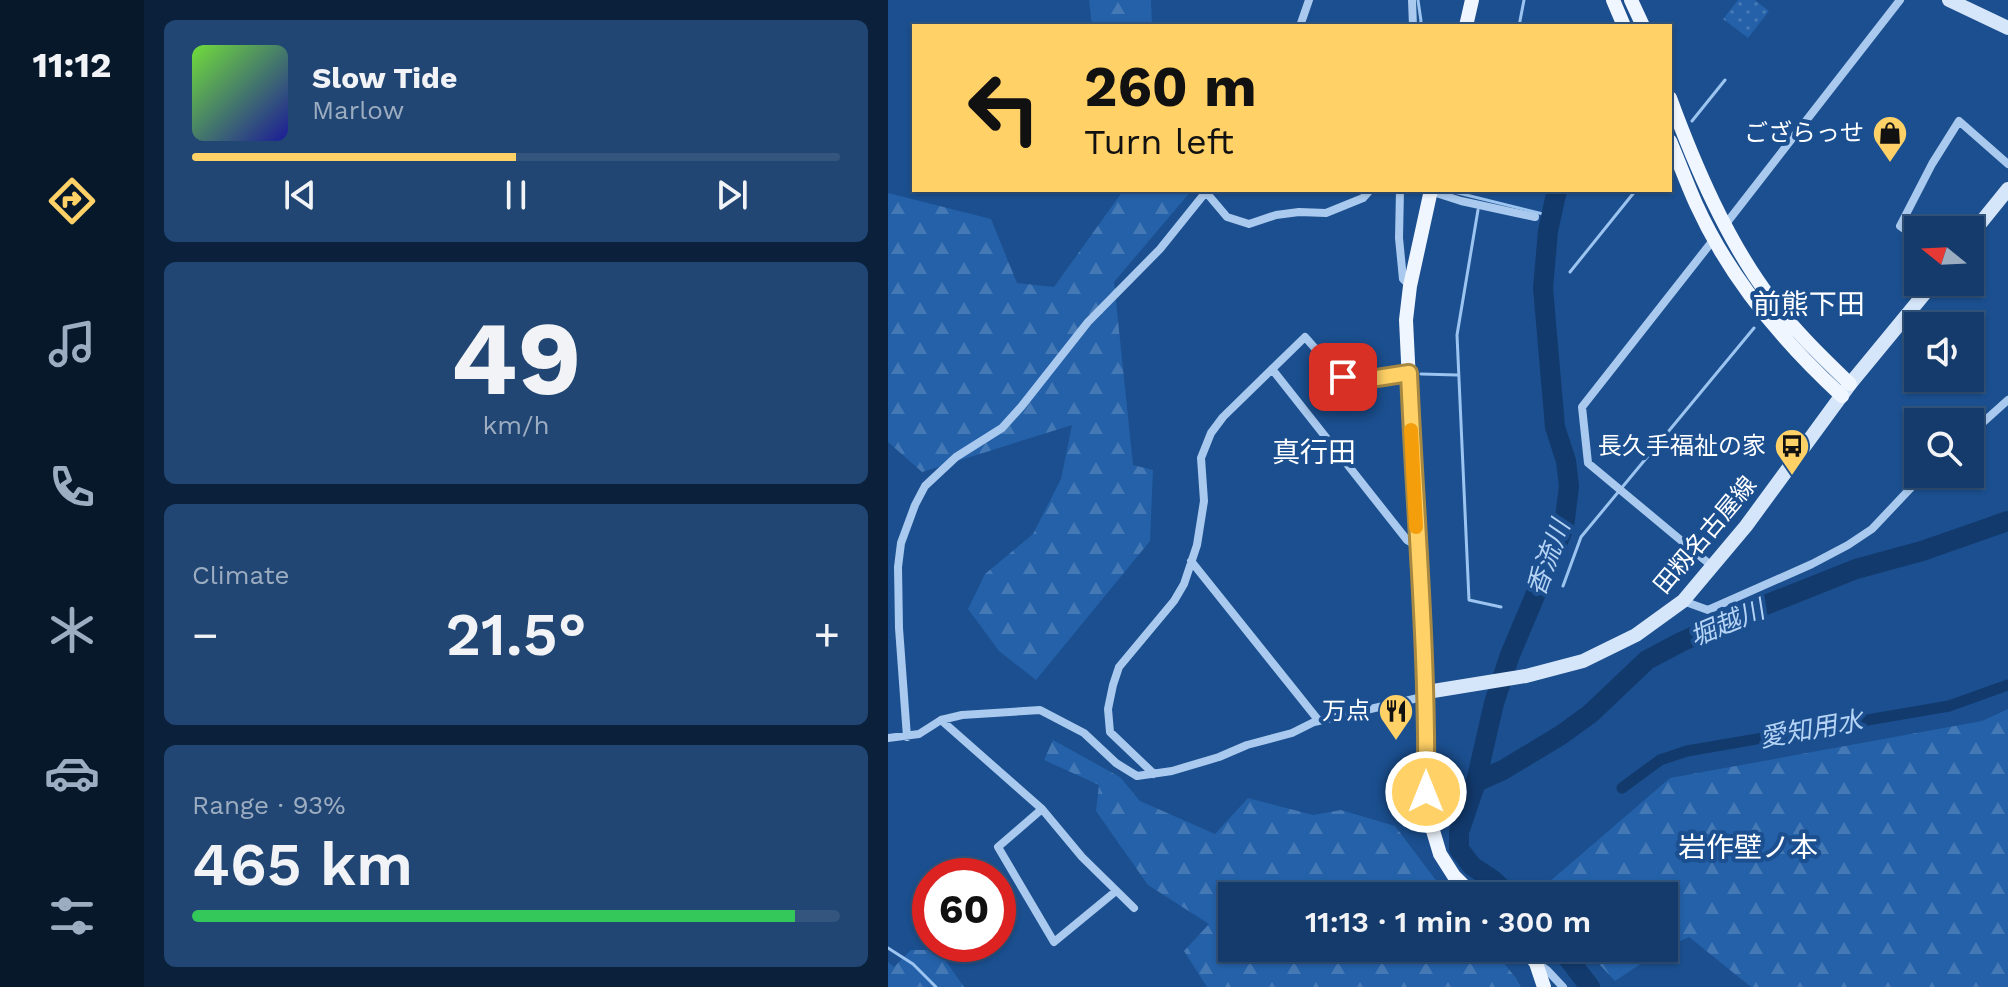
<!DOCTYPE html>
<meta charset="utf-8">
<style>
:root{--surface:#143b6b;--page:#214673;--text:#f1f3f6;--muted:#9dadc1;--line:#33557e;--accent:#ffd166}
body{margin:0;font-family:"Work Sans","Noto Sans JP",sans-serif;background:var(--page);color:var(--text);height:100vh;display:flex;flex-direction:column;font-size:30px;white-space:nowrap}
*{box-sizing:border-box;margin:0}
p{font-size:26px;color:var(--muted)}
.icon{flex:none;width:44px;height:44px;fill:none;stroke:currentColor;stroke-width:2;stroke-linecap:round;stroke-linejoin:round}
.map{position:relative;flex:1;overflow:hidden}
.sheet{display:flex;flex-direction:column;gap:20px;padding:20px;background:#0b203b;width:744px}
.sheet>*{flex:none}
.guide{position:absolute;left:24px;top:24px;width:760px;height:168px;border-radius:0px;box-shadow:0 2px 6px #0004,0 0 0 2px var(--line);background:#ffd166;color:#111;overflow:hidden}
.needle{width:52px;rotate:288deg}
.controls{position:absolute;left:1016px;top:216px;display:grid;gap:16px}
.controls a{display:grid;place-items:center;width:80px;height:80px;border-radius:0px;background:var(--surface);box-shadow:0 2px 6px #0004,0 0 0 2px var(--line);font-size:40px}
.speed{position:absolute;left:24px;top:858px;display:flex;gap:16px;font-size:40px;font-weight:700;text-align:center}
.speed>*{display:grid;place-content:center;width:104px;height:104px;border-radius:50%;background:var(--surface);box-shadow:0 2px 6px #0004,0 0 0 2px var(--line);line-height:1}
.speed .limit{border:12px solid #d22;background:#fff;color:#111}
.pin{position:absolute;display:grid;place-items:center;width:68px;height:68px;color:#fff;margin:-34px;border-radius:16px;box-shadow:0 4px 12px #0006}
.me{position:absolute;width:88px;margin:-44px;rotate:0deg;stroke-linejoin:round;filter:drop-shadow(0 0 6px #0008)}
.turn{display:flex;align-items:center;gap:28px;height:168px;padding:0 40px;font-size:36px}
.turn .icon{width:104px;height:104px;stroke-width:2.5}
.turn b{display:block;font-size:56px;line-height:68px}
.big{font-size:60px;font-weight:600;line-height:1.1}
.sheet .card{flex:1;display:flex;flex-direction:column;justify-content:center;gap:12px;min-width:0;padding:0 28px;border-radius:12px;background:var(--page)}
.sheet .dial{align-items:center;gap:0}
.dial b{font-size:104px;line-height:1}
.song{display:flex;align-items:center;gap:24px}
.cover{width:96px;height:96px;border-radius:12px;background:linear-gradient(135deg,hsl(100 70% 55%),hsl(240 70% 35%))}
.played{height:8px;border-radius:4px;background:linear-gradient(90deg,var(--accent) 50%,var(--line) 50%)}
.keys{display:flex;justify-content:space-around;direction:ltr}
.heat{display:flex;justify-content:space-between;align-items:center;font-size:44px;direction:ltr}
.charge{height:12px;border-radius:6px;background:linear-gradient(90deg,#34c759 93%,var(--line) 0)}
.trip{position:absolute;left:330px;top:882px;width:460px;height:80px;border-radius:0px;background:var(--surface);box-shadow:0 2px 6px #0004,0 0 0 2px var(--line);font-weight:600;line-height:80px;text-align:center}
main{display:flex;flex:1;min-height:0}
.tabs{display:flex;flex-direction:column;width:144px;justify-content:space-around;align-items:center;background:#08182b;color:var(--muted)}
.tabs .icon{width:56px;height:56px}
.tabs .current{color:var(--accent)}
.tabs b{font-size:36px;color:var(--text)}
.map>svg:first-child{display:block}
</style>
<main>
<nav class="tabs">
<b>11:12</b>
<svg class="icon current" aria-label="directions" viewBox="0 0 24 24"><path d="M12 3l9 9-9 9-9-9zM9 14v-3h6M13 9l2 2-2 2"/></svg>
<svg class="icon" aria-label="music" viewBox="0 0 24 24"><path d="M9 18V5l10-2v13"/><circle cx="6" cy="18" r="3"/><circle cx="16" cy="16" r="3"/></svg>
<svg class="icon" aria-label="phone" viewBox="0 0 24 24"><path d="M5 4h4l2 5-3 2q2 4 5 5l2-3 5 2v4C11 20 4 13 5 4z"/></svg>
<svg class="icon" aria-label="climate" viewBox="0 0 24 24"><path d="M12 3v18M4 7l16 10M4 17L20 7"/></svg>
<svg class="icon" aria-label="car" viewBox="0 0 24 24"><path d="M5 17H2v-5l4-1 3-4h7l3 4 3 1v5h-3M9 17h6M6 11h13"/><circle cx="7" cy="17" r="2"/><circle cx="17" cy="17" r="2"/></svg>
<svg class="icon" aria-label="filters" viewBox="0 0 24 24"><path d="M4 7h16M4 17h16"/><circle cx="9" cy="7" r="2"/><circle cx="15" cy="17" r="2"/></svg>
</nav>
<section class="sheet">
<div class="card">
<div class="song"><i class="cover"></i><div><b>Slow Tide</b><p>Marlow</p></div></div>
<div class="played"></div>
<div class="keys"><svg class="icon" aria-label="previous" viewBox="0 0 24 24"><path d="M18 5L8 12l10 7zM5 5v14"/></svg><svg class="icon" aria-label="pause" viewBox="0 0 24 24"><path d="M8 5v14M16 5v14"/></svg><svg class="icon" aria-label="next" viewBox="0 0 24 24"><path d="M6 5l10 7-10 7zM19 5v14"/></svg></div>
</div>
<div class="card dial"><b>49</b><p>km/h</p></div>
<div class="card"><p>Climate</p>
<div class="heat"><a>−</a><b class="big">21.5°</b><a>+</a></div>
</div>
<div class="card"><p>Range · 93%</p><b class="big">465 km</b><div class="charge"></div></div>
</section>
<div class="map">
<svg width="1120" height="987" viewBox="0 0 1120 987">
<defs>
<pattern id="grass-dots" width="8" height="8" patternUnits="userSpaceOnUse" patternTransform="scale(2)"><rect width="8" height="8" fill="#2461a8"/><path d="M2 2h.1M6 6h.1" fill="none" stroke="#4579b5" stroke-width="1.8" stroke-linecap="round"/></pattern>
<pattern id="forest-firs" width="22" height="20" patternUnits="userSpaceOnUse" patternTransform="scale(2)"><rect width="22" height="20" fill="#2461a8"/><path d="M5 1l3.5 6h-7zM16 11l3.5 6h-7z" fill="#4579b5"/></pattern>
</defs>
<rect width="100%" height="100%" fill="#1b4f8f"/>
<!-- grass -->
<path fill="url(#grass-dots)" d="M850 0H867L881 11 860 38 835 19Z"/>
<!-- forest -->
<path fill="url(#forest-firs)" d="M201 0H263L264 26H204Z
M232 190H304L226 282 245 465 265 470 262 541 148 680 111 651 80 609 97 574 145 534 173 479 184 425 34 472 0 442V193L103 219 129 283 166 287 232 195Z
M1120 709V987H863L801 937 775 949 727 981 696 948H776V896L646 895 782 778 1094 721Z
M165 740 232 777 252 801 327 834 360 798 425 815 453 810 507 826 560 896H344V948H603L628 978 633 987H319L296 951 321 924 260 885 208 811 211 785 156 760Z
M23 950H50L76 987H0V962L6 967Z"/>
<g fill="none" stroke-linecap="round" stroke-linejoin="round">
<!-- stream -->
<path stroke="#9cc4f0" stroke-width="3" d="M530 0 533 21 531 26
M631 26 636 0
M804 121 837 80
M558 190 663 216
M590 210 569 335 581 600 613 607
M682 272 748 190
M533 374 569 375
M675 586 693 537 866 328
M0 948 25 964 48 987"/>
<!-- canal -->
<path stroke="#123a6d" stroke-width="11" d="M734 788 772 760 799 751 1061 706 1120 685"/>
<!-- river -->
<path stroke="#123a6d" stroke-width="20" d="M588 782 615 770 673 735 702 714 759 660 793 642 857 613 968 569 1034 551 1120 521
M622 896 605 880 584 866 571 849V832L588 782 606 703 622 655 676 527 681 486 678 461 667 427 655 288 660 231 669 190
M672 948 702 987"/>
<!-- street -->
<path stroke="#a9c9ee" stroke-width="8" d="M524 0 525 26
M412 26 421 0
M512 190 511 238 515 279 522 286
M317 191 339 217 361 224 388 215 411 212 438 213 475 198 482 190
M542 191 573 201 647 217
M837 225 1012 0
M1030 239 1012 226 1044 164 1071 121 1120 164
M384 369 519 540 529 546
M1082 434 1120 400
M303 561 431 721
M825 567 700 463 694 407 826 239
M795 601 820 610 924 564 960 545 984 529 1036 474
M53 720 154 809 194 857 246 908
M19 737 11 628 10 567 13 543 27 505 37 486 68 457 114 428 133 407 200 322 272 249 317 193
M0 738 31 734 53 720 74 715 152 710 196 733 228 763 249 776 284 771 331 757 359 745 404 733 426 722 530 698 539 692
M266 774 222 732 220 709 225 685 231 667 286 601 296 584 309 545 316 501 313 458 323 433 335 417 417 337C453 378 464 391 521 373
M154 809 110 847 166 942 228 891
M649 963 659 970 675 987"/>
<!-- secondary -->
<path stroke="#d6e6fa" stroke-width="14" d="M1061 0 1120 28
M1082 236 1120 189
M539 692 638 676 695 661 748 635 795 601 858 526 962 384 1046 282"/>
<!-- primary -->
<path stroke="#f0f6ff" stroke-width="14" d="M725 0 736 26
M743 0 755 26
M578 26 584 0
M782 98C807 166 839 241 883 299 906 330 934 357 962 384
M782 141C791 162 799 184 808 204 842 279 894 341 954 396
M543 190 522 286 518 320 533 628 539 692 540 814 552 854 566 876 586 896
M636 948 648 963 656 987"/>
</g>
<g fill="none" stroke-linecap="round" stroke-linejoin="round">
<!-- route casing -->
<g stroke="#a68842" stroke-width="20">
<path id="route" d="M455 377 476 380 521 373C527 512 540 652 538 792"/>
</g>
<!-- route -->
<use href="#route" stroke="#ffd166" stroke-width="14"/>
<!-- slow -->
<path stroke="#f59e0b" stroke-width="14" d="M523 430 528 527"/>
</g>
<!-- icons -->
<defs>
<g id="shop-pin" transform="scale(1.8)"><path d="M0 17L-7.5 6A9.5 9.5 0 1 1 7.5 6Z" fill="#ffd166" stroke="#1b4f8f"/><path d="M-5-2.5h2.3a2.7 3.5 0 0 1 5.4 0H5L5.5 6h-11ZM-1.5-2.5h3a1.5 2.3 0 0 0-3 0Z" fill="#111"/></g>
<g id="bus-pin" transform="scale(1.8)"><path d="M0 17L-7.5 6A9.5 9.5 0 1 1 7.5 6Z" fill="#ffd166" stroke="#1b4f8f"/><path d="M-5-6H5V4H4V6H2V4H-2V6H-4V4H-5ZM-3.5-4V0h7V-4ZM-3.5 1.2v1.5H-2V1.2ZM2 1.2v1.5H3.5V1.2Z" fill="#111"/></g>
<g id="restaurant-pin" transform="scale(1.8)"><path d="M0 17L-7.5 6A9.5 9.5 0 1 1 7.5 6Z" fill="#ffd166" stroke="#1b4f8f"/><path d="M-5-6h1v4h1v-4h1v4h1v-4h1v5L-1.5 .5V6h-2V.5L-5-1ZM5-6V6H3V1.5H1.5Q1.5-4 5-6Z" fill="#111"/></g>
</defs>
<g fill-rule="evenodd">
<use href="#shop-pin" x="1002" y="133"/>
<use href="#bus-pin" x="904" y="446"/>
<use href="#restaurant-pin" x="508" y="711"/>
</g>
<g text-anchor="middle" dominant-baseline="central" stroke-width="8" stroke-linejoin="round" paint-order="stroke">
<!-- poi labels -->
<g font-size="24" fill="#fff" stroke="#1b4f8f" text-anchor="end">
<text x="976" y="133">ござらっせ</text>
<text x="878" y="446">長久手福祉の家</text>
<text x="482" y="711">万点</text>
</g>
<!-- street labels -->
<g font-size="24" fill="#fff" stroke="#1b4f8f">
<text transform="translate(817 535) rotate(-50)">田籾名古屋線</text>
</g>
<!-- water labels -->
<g font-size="26" font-style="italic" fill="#b5d3f5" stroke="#1b4f8f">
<text transform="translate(660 558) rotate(-70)">香流川</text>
<text transform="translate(839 623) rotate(-23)">堀越川</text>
<text transform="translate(923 729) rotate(-10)">愛知用水</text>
</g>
<!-- quarter labels -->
<g font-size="28" fill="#fff" stroke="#1b4f8f">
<text x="921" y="304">前熊下田</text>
<text x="426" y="452">真行田</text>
<text x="860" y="847">岩作壁ノ本</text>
</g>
</g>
</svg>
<div class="controls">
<a><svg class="needle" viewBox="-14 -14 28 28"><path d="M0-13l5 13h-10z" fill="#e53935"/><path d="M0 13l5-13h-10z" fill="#9dadc1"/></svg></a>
<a><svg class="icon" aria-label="sound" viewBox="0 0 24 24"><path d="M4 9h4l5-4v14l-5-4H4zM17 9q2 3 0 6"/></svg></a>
<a><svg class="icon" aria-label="search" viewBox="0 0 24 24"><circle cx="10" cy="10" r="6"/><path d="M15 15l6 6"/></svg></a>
</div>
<div class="speed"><div class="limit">60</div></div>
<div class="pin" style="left:455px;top:377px;background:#d93025"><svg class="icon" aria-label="arrive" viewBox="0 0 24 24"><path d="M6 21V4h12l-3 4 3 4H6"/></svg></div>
<svg class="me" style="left:538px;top:792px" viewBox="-20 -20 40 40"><circle r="17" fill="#ffd166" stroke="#fff" stroke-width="3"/><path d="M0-11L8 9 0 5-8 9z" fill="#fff"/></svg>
<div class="trip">11:13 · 1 min · 300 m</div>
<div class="guide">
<div class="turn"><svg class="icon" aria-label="left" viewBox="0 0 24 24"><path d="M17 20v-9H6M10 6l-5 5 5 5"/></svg><div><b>260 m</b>Turn left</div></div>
</div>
</div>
</main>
